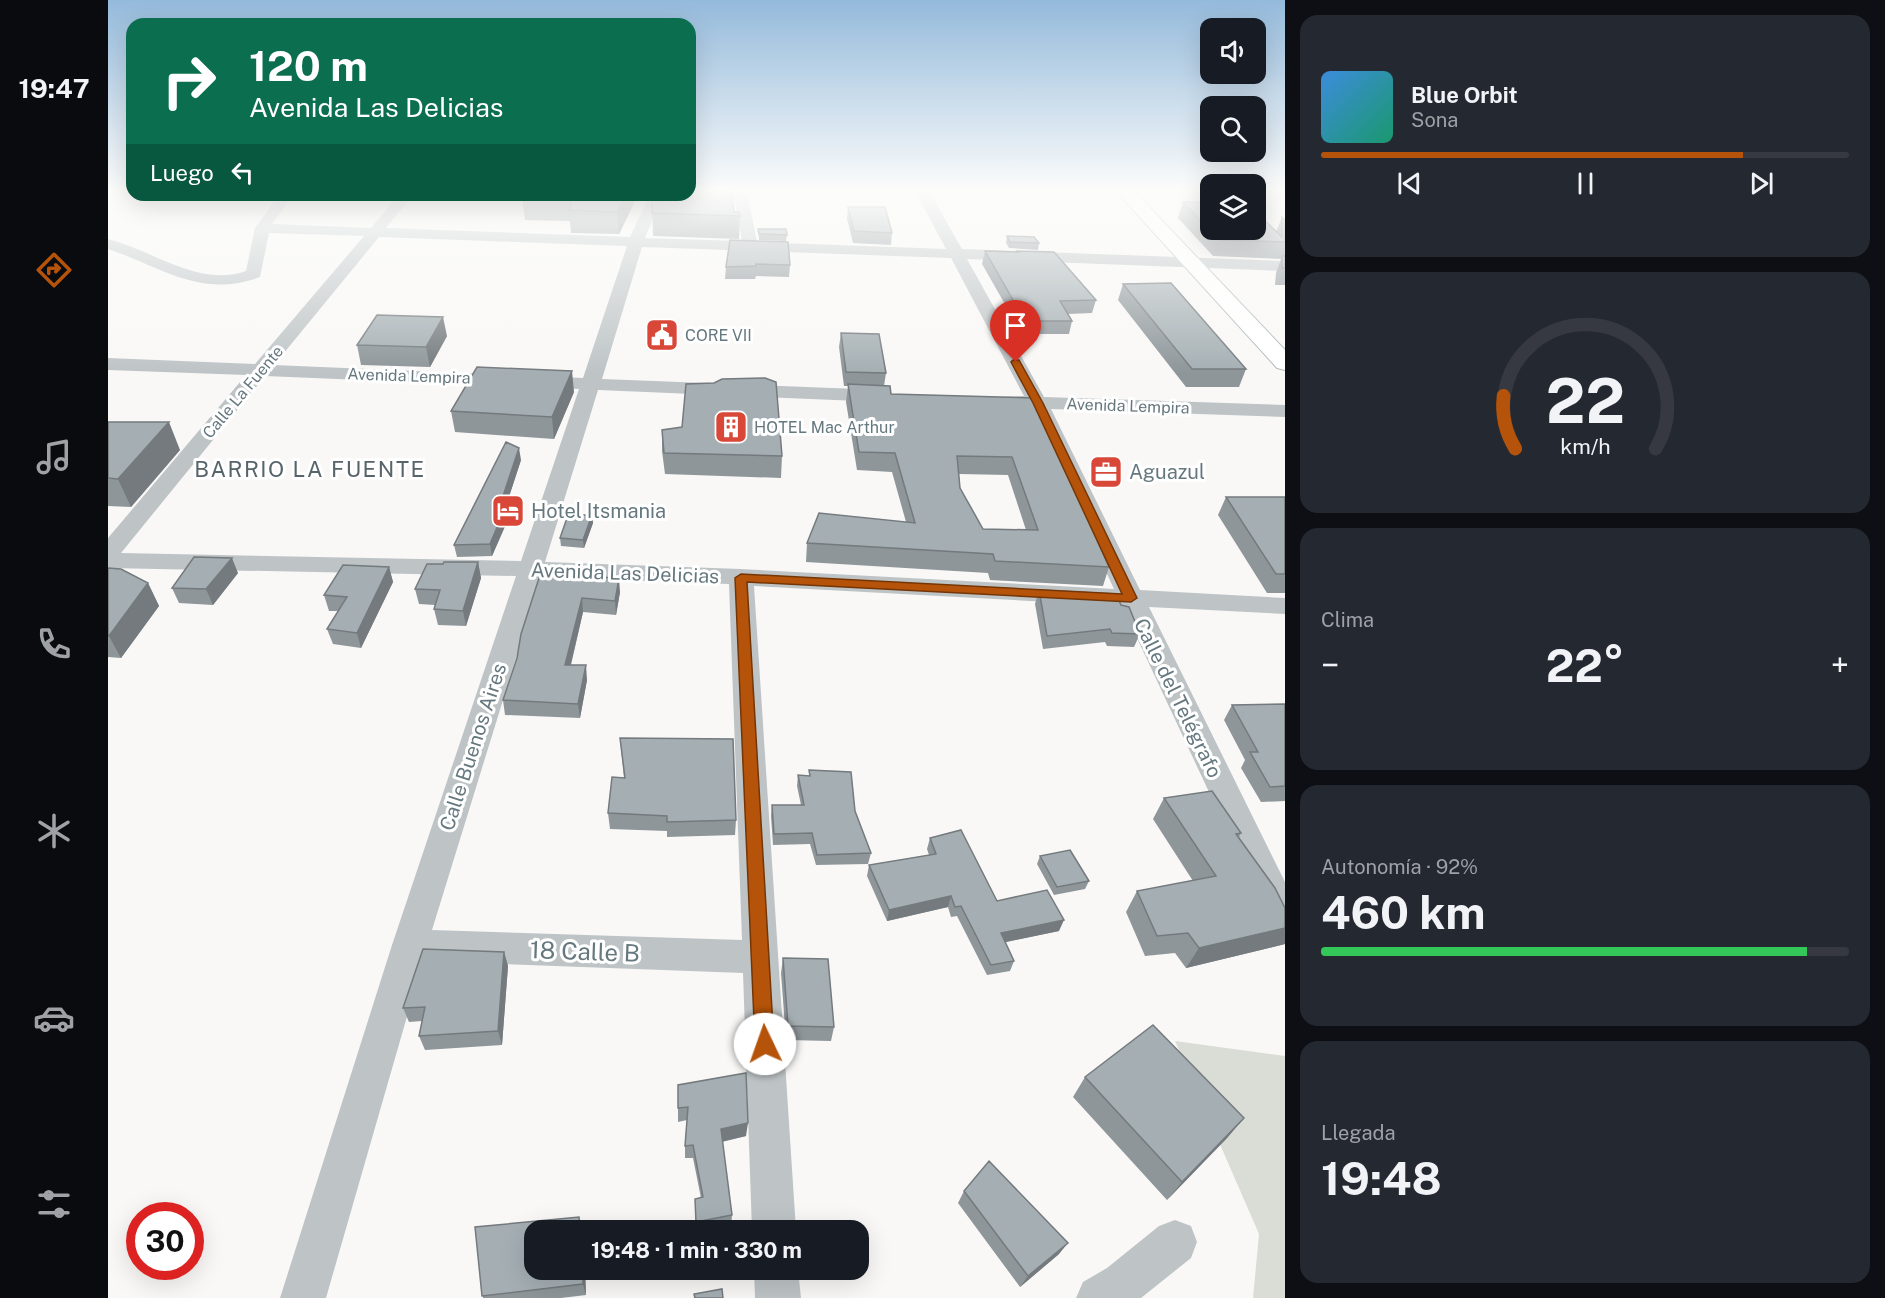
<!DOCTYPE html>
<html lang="es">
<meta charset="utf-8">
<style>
:root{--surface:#171b24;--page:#242831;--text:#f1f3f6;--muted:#9ea1a6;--line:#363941;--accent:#b45309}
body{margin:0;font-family:"Public Sans",sans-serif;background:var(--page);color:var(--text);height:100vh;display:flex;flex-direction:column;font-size:22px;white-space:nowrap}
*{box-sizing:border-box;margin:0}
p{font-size:20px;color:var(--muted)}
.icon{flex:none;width:33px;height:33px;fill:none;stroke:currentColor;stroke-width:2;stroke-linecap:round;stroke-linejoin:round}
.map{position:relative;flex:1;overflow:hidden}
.details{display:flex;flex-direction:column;gap:15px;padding:15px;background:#0d0f14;width:600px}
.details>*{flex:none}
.banner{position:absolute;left:18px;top:18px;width:570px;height:183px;border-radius:18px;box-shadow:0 6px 24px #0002;background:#0b6e4f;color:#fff;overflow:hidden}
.controls{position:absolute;left:1092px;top:18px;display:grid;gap:12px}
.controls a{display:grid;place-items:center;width:66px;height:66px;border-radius:12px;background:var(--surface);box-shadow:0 6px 24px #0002;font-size:30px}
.speed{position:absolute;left:18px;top:1202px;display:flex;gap:12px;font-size:30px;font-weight:700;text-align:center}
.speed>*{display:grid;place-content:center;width:78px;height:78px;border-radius:50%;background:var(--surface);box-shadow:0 6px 24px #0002;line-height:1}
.speed .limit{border:9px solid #d22;background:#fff;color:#111}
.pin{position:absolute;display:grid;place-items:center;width:51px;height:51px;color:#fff;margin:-62px -26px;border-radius:50% 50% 50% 0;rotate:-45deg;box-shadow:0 0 6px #0007}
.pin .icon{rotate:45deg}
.me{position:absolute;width:66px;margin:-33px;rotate:357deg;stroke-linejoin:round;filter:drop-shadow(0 0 4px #0008)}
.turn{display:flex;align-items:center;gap:21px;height:126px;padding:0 24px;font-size:27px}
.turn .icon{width:78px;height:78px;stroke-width:2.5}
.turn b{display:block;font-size:42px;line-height:51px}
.then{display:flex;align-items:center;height:57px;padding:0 24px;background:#0003;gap:12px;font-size:22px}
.big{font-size:45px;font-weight:700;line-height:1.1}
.details .card{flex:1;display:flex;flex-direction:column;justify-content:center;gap:9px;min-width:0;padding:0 21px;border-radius:18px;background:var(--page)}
.details .dial{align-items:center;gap:0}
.dial svg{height:156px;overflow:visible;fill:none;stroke:var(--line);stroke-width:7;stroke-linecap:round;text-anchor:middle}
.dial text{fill:var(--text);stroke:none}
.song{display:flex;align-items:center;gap:18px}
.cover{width:72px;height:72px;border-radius:9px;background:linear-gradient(135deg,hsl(210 70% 55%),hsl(160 70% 35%))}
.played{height:6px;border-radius:3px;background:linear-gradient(90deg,var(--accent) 80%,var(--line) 80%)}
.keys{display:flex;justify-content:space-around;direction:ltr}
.heat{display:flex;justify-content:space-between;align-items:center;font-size:33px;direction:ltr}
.charge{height:9px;border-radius:4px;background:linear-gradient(90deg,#34c759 92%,var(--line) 0)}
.trip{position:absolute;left:416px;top:1220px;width:345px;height:60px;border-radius:18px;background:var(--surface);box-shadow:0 6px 24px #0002;font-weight:700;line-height:60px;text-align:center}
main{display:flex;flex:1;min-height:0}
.dock{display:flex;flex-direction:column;width:108px;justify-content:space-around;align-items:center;background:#090b0e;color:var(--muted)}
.dock .icon{width:42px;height:42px}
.dock .current{color:var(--accent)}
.dock b{font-size:27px;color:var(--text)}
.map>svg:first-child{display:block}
</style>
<main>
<nav class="dock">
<b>19:47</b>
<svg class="icon current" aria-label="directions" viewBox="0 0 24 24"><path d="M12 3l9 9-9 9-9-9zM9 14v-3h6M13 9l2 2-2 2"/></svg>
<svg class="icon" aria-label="music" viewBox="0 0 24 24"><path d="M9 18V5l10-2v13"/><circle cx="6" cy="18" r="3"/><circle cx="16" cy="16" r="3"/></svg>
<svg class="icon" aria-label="phone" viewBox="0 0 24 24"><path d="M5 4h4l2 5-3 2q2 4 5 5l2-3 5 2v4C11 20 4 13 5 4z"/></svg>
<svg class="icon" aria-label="climate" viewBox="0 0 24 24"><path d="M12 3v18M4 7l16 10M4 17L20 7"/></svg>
<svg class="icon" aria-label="car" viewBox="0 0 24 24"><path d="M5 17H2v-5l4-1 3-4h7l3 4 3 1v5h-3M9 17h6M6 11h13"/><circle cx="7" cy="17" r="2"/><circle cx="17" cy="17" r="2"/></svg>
<svg class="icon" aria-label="filters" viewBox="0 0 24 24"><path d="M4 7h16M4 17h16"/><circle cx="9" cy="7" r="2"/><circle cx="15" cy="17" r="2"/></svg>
</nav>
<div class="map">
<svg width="1177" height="1298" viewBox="0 0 1177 1298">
<rect width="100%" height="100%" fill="#f9f8f7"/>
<!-- green -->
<path fill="#daddd6" d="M1067 1041 1177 1056V1298H1145L1151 1234Z"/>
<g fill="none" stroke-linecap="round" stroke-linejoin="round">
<!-- secondary casing -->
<g stroke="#b1b8bb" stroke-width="2">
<path id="secondary" d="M1008 191H1026L1177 350V370L1169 368Z"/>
</g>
<!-- street -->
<path fill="#bec4c6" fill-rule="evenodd" d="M625 191H639L649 242 838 249 807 191H821L854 249 1177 261V271L859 259 936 397 1177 405V417L943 409 1032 590 1177 598V614L1041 607 1177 882V933L1165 929 1014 606 646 586 688 1230H644L635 973 315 961 218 1298H172L284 945 408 576 0 568V538L138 375 0 370V358L147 364 256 236 161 233 152 277C92 299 54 267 0 249V239C45 250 91 288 138 271L147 228 171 195H185L164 224 263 228 291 195H305L278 228 522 237 539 200 546 196 553 200 537 238 634 241ZM271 237 519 246 475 378 166 365ZM534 247 843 258 916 396 887 397 884 401 887 405 922 408 1006 589 633 569 437 562 490 390 775 402 782 400 785 396 782 392 775 390 494 379ZM157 376 471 389 413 561 13 553ZM433 577 621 584 634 940 324 930Z
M1067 1220 1083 1226 1089 1242 1083 1258 1033 1298H968L975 1282 999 1268 1051 1226Z
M646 1269H690L693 1298H647Z"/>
<!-- secondary -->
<use href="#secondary" fill="#fff" fill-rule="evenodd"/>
</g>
<!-- wall -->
<path fill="#8e969a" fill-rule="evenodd" d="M530 195 511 234 463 233 462 221 417 220 414 198Z
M1075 202 1168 232 1174 217 1177 220V285H1167L1168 273 1173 259 1105 256 1070 218Z
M544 203 626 212 632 216 631 239 545 236Z
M740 207 784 233 783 245 745 243 739 219Z
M650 229 679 235 678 241 651 240Z
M899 236 931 243 930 250 901 248 898 243Z
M622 240 682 265 681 277 648 276 647 279H617L618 267Z
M877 251 909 252V251L988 300 984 313 960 314 964 321 961 334H914L874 264Z
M1015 284 1138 369 1131 387H1078L1010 300Z
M733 333 778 373 776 386 783 394 927 398 1001 567 995 586 882 580 880 573 698 562 699 543 798 522 784 472 749 470 738 402 740 386H736L731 347ZM851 474 900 475 918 530 875 529 852 488Z
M339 336 322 367 253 365 249 345Z
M466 392 446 439 347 432 343 411Z
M0 422 72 450 23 507 0 506Z
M554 430 674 456 673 478 557 474 554 451Z
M413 460 396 512 398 524 384 556 349 557 346 545Z
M1118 497H1177V593H1159L1110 515Z
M484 515 485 523 476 548 453 546 452 538Z
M370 562 373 578 358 626 330 625 326 609 327 605 311 604 307 589Z
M281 567 285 582 253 648 225 644 219 629 230 611H221L216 595Z
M0 568 40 583 51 606 13 658 0 657Z
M130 573 105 605 71 603 64 588Z
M432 575 512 592 508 615 475 612 463 665 479 680 472 718 397 715 395 700 409 658Z
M931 590 1013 605 1032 634 1026 647 999 646 997 642 935 649 927 604Z
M1177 704V801L1153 802 1133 768 1137 760 1116 720 1124 705Z
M512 738 628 820 627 835 559 837V831L502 829 500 813 516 778Z
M701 770 747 811 763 853 760 864 708 865 702 844 665 845 663 816 664 805H693L689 786 690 775 701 776Z
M1056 798 1133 833 1131 837 1177 908V944L1078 968 1067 953 1037 956 1018 912 1029 891 1085 881 1045 819Z
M822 838 889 901 951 931 897 942 906 961 902 971 879 975 849 916 843 917 840 907 779 921 759 876 761 865 821 855 819 849Z
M932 856 981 881 977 889 946 895 929 864Z
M396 952 400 966 394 1045 317 1050 311 1036 314 1021 301 1022 295 1008Z
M675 958 726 1027 723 1041 678 1040 673 973Z
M977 1077 1136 1118 1119 1138 1059 1200 965 1097Z
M570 1085 638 1136 614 1142 624 1215 623 1227 608 1230H588L587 1199 593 1198 585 1158H577V1146L579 1120 570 1122Z
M856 1191 951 1254 912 1287 850 1203Z
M471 1217 474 1230H426V1269H477L478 1295 453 1298H375L367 1227Z"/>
<!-- shaded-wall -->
<path fill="#747a7d" d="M518 195H530L511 234 509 212Z
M335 317 339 336 322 367 318 347Z
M464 371 466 392 446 439 444 417Z
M61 422 72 450 23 507 10 479Z
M411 448 413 460 396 512 398 524 384 556 382 544 390 511Z
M484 515 485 523 476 548 475 540Z
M124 558 130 573 105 605 98 589Z
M370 562 373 578 358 626 355 611Z
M281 567 285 582 253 648 249 633Z
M511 578 512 592 508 615 507 601Z
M40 583 51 606 13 658 1 636Z
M474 598 475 612 459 680 457 665Z
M478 665 479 680 472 718 470 704Z
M843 896 840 907 779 921 781 910Z
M956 920 951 931 889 944 893 933Z
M1177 928V944L1078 968 1091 948Z
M396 952 400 966 394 1045 390 1031Z
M1136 1118 1119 1138 1059 1200 1074 1182Z
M640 1123 638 1136 612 1142 613 1129Z
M960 1243 951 1254 912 1287 920 1276Z
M475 1269H477L478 1295 475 1284Z"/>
<!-- building -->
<path fill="#a5afb3" stroke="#747a7d" stroke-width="1.5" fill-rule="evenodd" d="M582 191H624L626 212H631L632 216 544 213V203L547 195H582Z
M416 195H518L509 212 461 210 465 199 414 198Z
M1075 202H1102V230H1148V212L1174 237V217L1177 220V242L1111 240Z
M740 207H777L784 233 746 231Z
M650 229H678L679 235 651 234Z
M899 236 926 237 931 243 902 242Z
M622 240 680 242 682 265 648 264V266L618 267Z
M877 251 910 252 909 251 946 252 988 300 952 301 964 321H917Z
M1174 256H1177V268H1174Z
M1063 283 1138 369H1084L1015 284Z
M269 315 335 317 318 347 249 345Z
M733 333 771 334 778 373 738 372Z
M369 367 464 371 444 417 343 411Z
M657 378 668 382 674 456 556 453 554 430 574 427 578 384 606 383 614 379Z
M740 384 782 386 783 394 927 398 1001 567 887 561 885 554 699 543 711 513 807 523 787 453 751 452ZM849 456 904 457 930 530 875 529 852 488Z
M0 422H61L10 479 0 478Z
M398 442 411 448 390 511H396L382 544 346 545Z
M1118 497H1177V574H1168Z
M460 515H484L475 540 452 538Z
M86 557 124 558 98 589 64 588Z
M336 562H370L355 611 326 609 332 590 307 589 319 564H335Z
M235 565 281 567 249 633 219 629 239 597 216 595Z
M0 568 13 569 40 583 1 636 0 635Z
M432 575 511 578 507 601 474 598 457 665H478L470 704 395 700 409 658 413 634Z
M931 590 1008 594 1013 605 1021 607 1032 634 1004 633 1002 629 939 636Z
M1177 704V786L1162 787 1142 752H1150L1124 705Z
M512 738 625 739 628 820 559 822V816L500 813 504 777 517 778Z
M701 770 743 772 747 811 763 853 709 855 704 833 666 834 664 805H696L690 775 702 776Z
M1104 791 1133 833 1128 834 1167 888 1177 908V928L1091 948 1080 933 1049 936 1029 891 1108 876 1056 798Z
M853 830 889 901 939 890 956 920 893 933 906 961 883 965 853 906 847 907 843 896 781 910 761 865 828 854 822 838Z
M962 850 981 881 949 887 932 856Z
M315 949 396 952 390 1031 311 1036 317 1007 295 1008Z
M675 958 720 959 726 1027 680 1026Z
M1045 1025 1136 1118 1074 1182 977 1077Z
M638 1073 640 1123 613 1129 624 1215 588 1222 587 1199 595 1197 585 1145 577 1146 580 1107 570 1108V1085Z
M881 1161 960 1243 920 1276 856 1191Z
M471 1217 472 1230H426V1269H475V1284L374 1296 367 1227Z
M614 1289 615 1298H587L586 1294Z"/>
<!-- sky -->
<linearGradient id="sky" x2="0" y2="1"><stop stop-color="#94badb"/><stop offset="0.51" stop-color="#fcfcfb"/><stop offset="1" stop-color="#fcfcfb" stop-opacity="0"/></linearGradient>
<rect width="1177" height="373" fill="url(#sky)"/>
<!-- route -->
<path fill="#b45309" stroke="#753606" stroke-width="1.5" d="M905 360H911L935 403 1029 598 1023 602 639 582 666 1044 664 1050 657 1053 650 1050 647 1044 627 578 633 574 1014 594 925 403 903 362Z"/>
<!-- icons -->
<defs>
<g id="civic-square" transform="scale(1.725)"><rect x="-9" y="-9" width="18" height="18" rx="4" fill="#d84738" stroke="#fff"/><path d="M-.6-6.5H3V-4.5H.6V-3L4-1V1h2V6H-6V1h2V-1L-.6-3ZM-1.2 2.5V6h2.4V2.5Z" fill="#fff"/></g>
<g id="building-square" transform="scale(1.725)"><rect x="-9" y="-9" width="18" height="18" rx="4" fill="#d84738" stroke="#fff"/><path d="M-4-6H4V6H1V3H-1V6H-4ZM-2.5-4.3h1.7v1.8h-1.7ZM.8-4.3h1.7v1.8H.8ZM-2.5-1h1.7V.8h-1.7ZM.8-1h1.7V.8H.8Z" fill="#fff"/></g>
<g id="office-square" transform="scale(1.725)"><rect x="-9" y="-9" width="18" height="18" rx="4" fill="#d84738" stroke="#fff"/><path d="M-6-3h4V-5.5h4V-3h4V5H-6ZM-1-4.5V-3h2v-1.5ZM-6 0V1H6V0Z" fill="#fff"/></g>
<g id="hotel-square" transform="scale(1.725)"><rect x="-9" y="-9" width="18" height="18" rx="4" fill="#d84738" stroke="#fff"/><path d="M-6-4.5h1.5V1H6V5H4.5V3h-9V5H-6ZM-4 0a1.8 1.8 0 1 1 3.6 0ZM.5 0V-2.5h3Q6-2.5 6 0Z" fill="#fff"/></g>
</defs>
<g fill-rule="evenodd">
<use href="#civic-square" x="554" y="335"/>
<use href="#building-square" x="623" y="427"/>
<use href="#office-square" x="998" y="472"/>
<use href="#hotel-square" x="400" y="511"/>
</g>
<g text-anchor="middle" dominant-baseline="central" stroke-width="6" stroke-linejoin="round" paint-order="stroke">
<!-- far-poi labels -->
<g font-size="16" fill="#66787f" stroke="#fff" text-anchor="start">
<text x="577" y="335">CORE VII</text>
<text x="646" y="427">HOTEL Mac Arthur</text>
</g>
<!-- far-street labels -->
<g font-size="16" fill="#66787f" stroke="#fff">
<text transform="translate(301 376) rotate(2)">Avenida Lempira</text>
<text transform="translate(135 392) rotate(-50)">Calle La Fuente</text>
<text transform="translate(1020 406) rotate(2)">Avenida Lempira</text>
</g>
<!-- poi labels -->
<g font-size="20" fill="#66787f" stroke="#fff" text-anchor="start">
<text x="1021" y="472">Aguazul</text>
<text x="423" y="511">Hotel Itsmania</text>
</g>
<!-- street labels -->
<g font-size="20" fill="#66787f" stroke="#fff">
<text transform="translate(517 573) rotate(2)">Avenida Las Delicias</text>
<text transform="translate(1070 698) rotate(64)">Calle del Telégrafo</text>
<text transform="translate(365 747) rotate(-72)">Calle Buenos Aires</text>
</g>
<!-- quarter labels -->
<g font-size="22" letter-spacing="1.5" fill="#57656b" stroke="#fff">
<text x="202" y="469">BARRIO LA FUENTE</text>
</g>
<!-- near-street labels -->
<g font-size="24" fill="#66787f" stroke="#fff">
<text transform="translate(477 951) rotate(2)">18 Calle B</text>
</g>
</g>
</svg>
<div class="controls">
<a><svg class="icon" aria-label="sound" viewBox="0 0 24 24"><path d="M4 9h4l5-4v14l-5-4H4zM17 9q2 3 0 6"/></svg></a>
<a><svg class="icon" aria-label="search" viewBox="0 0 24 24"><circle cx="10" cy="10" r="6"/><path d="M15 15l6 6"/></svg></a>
<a><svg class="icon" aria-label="layers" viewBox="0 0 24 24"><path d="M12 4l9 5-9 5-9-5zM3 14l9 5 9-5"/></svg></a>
</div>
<div class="speed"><div class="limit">30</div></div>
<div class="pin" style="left:908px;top:362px;background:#d93025"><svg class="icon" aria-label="arrive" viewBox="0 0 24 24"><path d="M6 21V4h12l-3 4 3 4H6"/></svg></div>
<svg class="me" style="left:657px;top:1044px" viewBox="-20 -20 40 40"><circle r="19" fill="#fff"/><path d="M0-13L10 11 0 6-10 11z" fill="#b45309"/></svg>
<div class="trip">19:48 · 1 min · 330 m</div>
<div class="banner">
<div class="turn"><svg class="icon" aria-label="right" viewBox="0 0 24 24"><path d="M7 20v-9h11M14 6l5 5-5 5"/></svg><div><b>120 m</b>Avenida Las Delicias</div></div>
<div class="then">Luego<svg class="icon" aria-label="left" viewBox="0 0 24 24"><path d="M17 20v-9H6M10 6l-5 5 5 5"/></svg></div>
</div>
</div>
<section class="details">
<div class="card">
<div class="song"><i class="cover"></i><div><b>Blue Orbit</b><p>Sona</p></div></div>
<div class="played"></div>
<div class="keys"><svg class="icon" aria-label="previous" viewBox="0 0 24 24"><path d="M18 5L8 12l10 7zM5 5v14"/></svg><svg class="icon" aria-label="pause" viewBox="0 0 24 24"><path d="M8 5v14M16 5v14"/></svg><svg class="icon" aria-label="next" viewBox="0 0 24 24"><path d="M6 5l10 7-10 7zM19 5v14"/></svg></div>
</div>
<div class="card dial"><svg viewBox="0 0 100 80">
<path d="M14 69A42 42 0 1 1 86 69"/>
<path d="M14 69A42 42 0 0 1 8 42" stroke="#b45309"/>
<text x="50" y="56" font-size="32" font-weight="700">22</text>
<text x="50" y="72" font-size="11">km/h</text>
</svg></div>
<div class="card"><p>Clima</p>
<div class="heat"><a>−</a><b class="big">22°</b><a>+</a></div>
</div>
<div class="card"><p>Autonomía · 92%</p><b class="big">460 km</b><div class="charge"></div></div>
<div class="card"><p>Llegada</p><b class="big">19:48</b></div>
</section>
</main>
